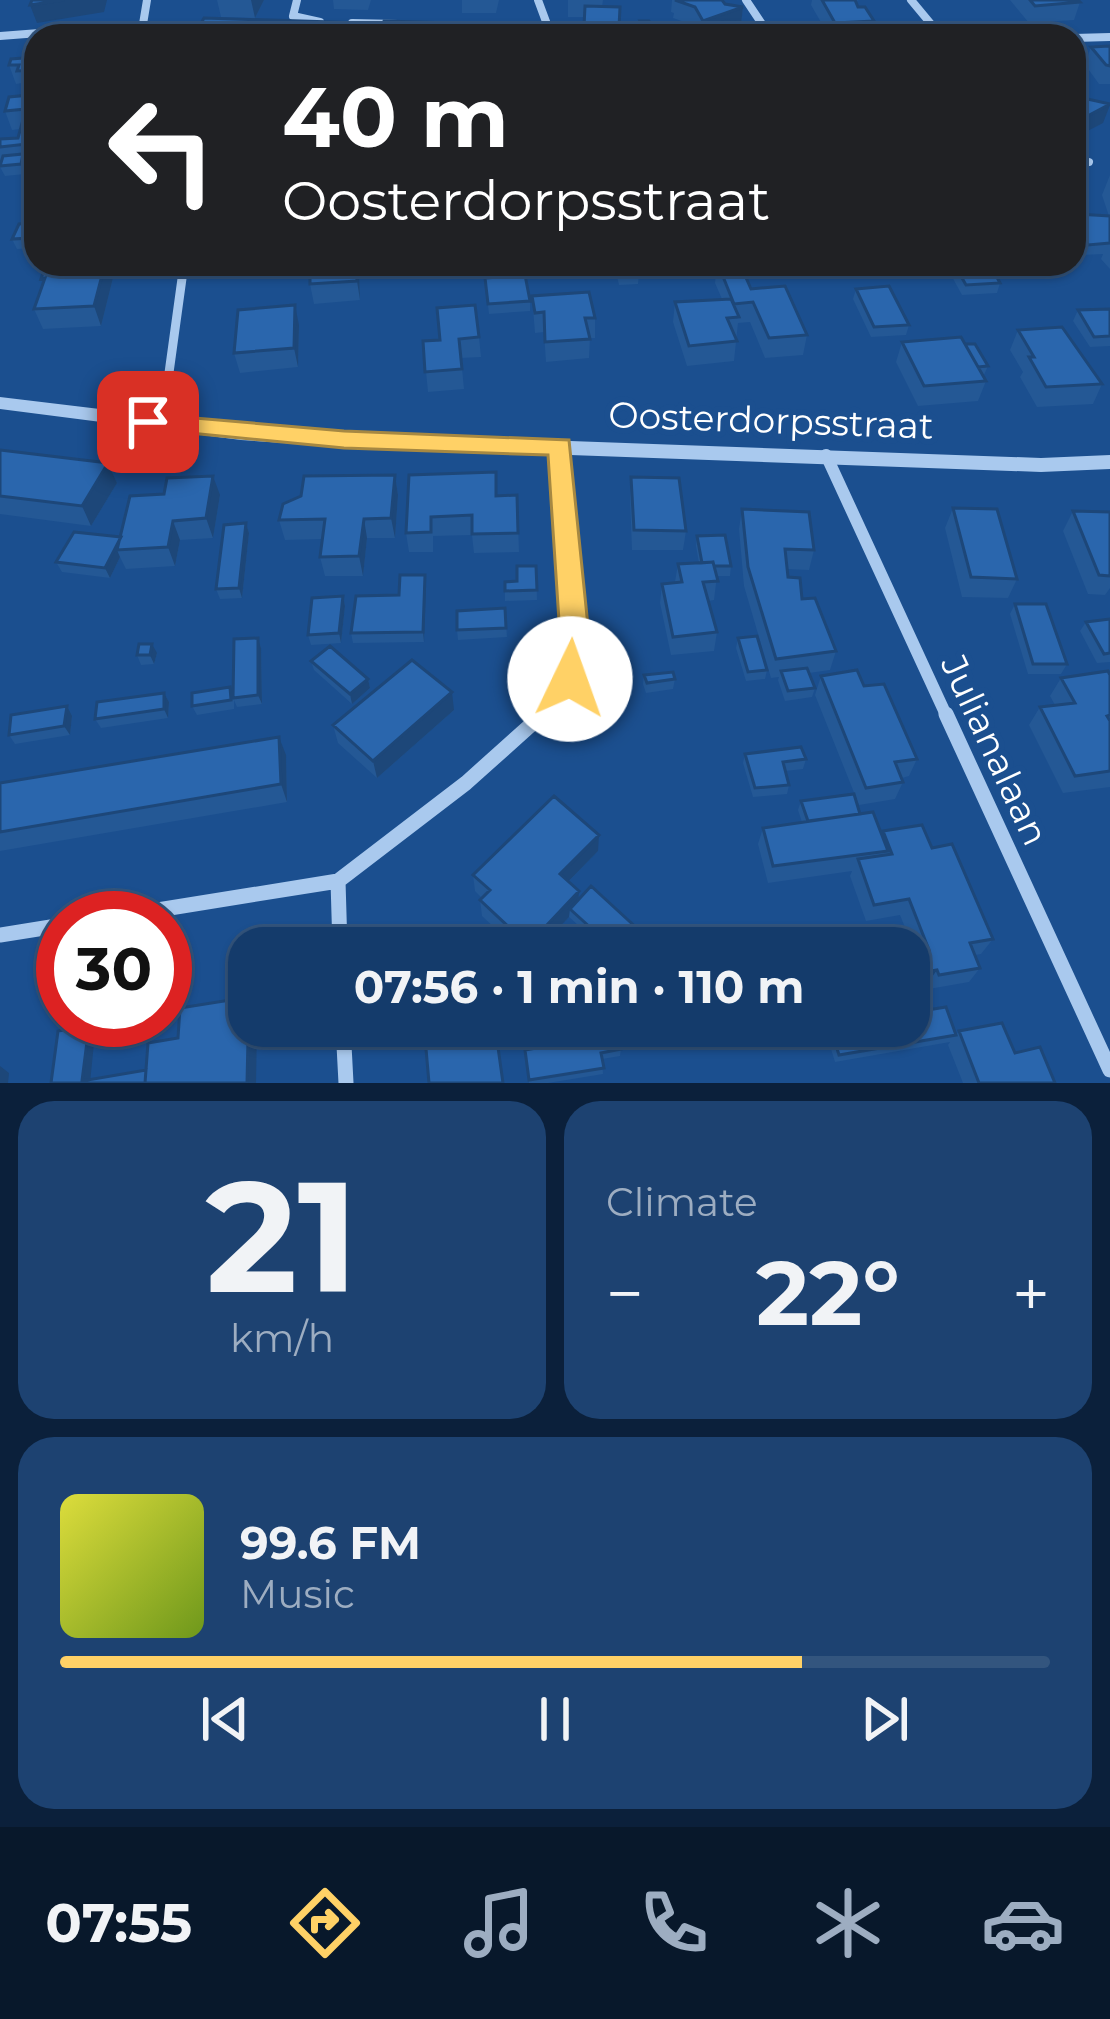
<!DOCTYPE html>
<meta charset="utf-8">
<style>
:root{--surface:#143b6b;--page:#1d4271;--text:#f1f3f6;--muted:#9dadc1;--line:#33557e;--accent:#ffd166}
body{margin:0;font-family:Montserrat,sans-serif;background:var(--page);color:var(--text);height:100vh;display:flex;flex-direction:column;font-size:45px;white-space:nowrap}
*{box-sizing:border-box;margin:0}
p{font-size:39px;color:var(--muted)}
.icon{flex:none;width:66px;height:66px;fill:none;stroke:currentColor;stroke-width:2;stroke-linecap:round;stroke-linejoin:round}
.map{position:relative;height:1083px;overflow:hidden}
.panel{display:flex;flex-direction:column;gap:18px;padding:18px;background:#0b203b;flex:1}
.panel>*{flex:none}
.top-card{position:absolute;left:24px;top:24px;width:1062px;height:252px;border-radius:36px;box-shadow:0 3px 9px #0004,0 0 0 3px var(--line);background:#202124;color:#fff;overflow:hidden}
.speed{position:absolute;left:36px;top:891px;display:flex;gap:24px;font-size:60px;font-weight:700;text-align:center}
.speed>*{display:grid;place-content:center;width:156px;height:156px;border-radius:50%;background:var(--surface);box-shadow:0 3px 9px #0004,0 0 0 3px var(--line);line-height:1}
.speed .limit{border:18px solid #d22;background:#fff;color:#111}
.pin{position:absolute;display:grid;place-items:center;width:102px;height:102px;color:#fff;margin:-51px;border-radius:24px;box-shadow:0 6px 18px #0006}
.me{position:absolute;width:132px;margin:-66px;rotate:3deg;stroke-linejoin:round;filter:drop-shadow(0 0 9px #0008)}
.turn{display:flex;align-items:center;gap:42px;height:252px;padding:0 60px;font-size:54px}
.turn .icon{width:156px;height:156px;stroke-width:2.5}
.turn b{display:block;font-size:84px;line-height:102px}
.big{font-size:90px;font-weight:700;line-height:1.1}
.panel .tile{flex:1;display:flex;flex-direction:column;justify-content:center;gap:18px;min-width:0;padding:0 42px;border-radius:36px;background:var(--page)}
.panel .dial{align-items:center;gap:0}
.dial b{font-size:156px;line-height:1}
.song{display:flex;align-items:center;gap:36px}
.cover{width:144px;height:144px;border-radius:18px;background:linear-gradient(135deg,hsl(60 70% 55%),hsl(80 70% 35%))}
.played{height:12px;border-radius:6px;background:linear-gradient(90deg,var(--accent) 75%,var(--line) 75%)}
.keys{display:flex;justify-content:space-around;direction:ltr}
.heat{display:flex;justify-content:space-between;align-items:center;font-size:66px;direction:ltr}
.panel .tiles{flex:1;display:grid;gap:18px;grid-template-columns:1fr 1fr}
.tile:last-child{grid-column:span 2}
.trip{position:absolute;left:228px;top:927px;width:702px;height:120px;border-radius:36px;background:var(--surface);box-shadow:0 3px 9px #0004,0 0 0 3px var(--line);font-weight:700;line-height:120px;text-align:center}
.dock{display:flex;height:192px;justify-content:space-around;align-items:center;background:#08182b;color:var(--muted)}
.dock .icon{width:84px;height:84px}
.dock .active{color:var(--accent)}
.dock b{font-size:54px;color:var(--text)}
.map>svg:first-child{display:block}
</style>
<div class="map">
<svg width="1110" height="1083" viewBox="0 0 1110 1083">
<rect width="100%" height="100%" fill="#1b4f8f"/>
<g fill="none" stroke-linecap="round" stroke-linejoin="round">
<!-- minor-far3 -->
<path stroke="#a9c9ee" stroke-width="8" d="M297 0 293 16 320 22
M538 0 551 35
M746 0 770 36
M911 0 941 36
M352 23 398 24
M508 27 549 28
M0 36 143 25
M141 36 147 0
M1074 38 1110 37
M1074 158 1089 162"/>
<!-- minor-far2 -->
<path stroke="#a9c9ee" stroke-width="9" d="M148 422 168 380 184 264"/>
<!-- minor-far1 -->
<path stroke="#a9c9ee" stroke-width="12" d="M826 455 947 717
M540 717C551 705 561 694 568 680 590 630 566 503 560 447"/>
<!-- minor -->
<path stroke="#a9c9ee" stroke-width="15" d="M946 714 1110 1070
M108 918 338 881
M0 935 63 925
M340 948 338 881 466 783 543 714
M343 1026 346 1083"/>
<!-- tertiary -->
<path fill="#a9c9ee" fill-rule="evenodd" d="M0 397 241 426 345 433 1041 458 1110 455V469L1041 472 345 447 241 440 0 409Z"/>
</g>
<!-- wall -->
<path fill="#245895" d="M217 0H264L255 18 221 17Z
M333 0H371L368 10 334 9Z
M462 0H499L496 13H462Z
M568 0H603L602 7 619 28 632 36H583L584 17H568Z
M672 0H722L725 4 743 7 741 24 699 36 693 25 673 18 674 13 671 12Z
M812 0H860L855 1 858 7 874 21 871 36H829L811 5Z
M1010 0H1078L1080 2 1074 20 1029 23Z
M640 21 655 32V36H642L639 31Z
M1110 46V84H1099L1086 66 1079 84 1074 85V51L1085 65 1091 47Z
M36 57V173L31 174 27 164 25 174 5 176 0 167V139L18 138 20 129 12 130 5 111 29 95 31 89 24 90 22 83 16 84 9 65Z
M1110 175V269L1101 259 1103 254 1083 255 1074 228 1077 214 1109 216 1102 195Z
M36 223 34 248 17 249 12 239Z
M46 264H108L113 278 101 326 43 329 34 309 43 284 41 279Z
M310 264H359L360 300 314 304 310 284Z
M540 264H557L556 276 540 275Z
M616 264 639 273 638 284 619 285 616 272Z
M717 264 749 268 746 278 751 289 807 335 803 355 765 358 750 322 738 323 734 361 687 366 673 322 675 302 722 299 715 283Z
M867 264H928L926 271H900L899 275 873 277Z
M954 264H1013L1011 268 992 269 1000 283 997 293 962 295 951 275Z
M485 278 530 301V311L489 314Z
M856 289 909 325 906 335 871 337 853 299Z
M532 296 595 318V338H590L589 358 546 362 544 332 535 333Z
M1110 309V346L1090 347 1073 321 1078 310Z
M299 325 298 367 240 373 234 353Z
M1018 330 1102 384 1093 404 1037 407 1020 377 1023 372 1010 350Z
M479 337 481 357 461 358 464 389 428 392 423 341Z
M902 342 965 344 988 366 983 377 986 381 978 401 918 406 896 362Z
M0 450 108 463 117 483 91 526 0 514Z
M395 475 398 495 395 538H367L363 576H325L320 557 322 539 285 540 279 520 301 496Z
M409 475 497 496 517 495 519 552 474 553 472 535 433 536V552H409L406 533Z
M631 477 686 531 683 550H632L630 497Z
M220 495 213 538 180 540 175 566 126 569 120 557 110 578 62 572 56 562Z
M953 508 1017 579 1008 598 962 597 945 528Z
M742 509 814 550 809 570 787 569 788 577 836 651 830 670 809 673 815 688 812 697 785 701 778 680 779 677 771 678 744 586 739 529Z
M1073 511 1110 512V588L1105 595 1088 594 1063 531Z
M246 523 249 533 242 598 220 599 216 589Z
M697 536 731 566 730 576H717L714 600 708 601 717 632 714 651 671 655 660 603 662 584 675 582 678 564 699 563 696 546Z
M536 566 537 600 505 601V582L517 581Z
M426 585 424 642 353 643 351 633 399 595Z
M343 596 345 606 341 643 311 645 308 635Z
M1015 604 1067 664 1061 674H1028L1010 614Z
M505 608 507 637 458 640 457 630Z
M1110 619V662L1097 663 1080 631 1086 622Z
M258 638 261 648 262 704 237 707 234 700V709L197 715 192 706 230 687 233 695Z
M738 638 767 670 765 679 746 681 736 648Z
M157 653 154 664 141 665 137 655Z
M311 661 368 679 370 688 352 704 314 670Z
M644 675 675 679 673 689 646 693 643 684Z
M1110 675V787L1063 793 1029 725 1040 707 1055 705 1050 696 1061 678Z
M821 676 864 686 917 759 909 776 902 778 903 782 895 799 859 805 815 695Z
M164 693 169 702 168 718 101 728 95 719Z
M454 710 377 778 338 743 333 725Z
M72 716 70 735 15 744 9 735Z
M745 754 806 759 803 769 785 771 789 785 787 794 753 797 743 763Z
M286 755 287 802 0 851V783Z
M801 801 860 814 881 834 883 831 932 848 993 939 981 954 975 955 980 968 969 982 929 989 927 984 915 987 909 971V965L916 955 900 915 866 921 850 876 852 871 768 883 758 844 763 828 802 822 798 810Z
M598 851 568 882 579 899 641 932V935L653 948H604L569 917 540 948H516L482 916 480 900 482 898 475 891 473 875Z
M824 1026H909L956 1035 959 1031 1015 1053 1055 1083H963L948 1045 950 1042 835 1062Z
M621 1049 620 1056 602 1059 603 1074 548 1083H529L525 1050Z"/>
<!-- shaded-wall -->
<path fill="#1d4779" d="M64 0H107L104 12 37 23 30 5Z
M251 0H264L255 18Z
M743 7 741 25 707 34 702 31 703 21Z
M1110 105 1103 123 1074 138 1080 120Z
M23 154 27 164 25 174 21 164Z
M36 223V244L34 248 30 238Z
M105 264H108L113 278 101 326 94 306Z
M356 264H359L360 300 357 281Z
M295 305 299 325 298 367 294 348Z
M108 463 117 483 91 526 82 506Z
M395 475 398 495 395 538 391 518Z
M213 476 220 495 213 538 206 518Z
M364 519 367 538 363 576 359 556Z
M173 521 180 540 175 566 168 547Z
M246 523 249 533 242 598 239 588Z
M121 537 117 550 120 557 110 578 105 568Z
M425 575 426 585 424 642 423 632Z
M343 596 345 606 341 643 339 633Z
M258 638 261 648 262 704 258 695Z
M152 644 157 653 154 664 150 655Z
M368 679 370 688 352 704 350 694Z
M452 692 454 710 377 778 373 761Z
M164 693 169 702 168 718 164 709Z
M67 706 72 716 70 735 64 726Z
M279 737 286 755 287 802 281 784Z
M599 835 598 851 560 890V874Z
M579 891 578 907 570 909 569 917 540 948H529L528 945Z
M937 970 927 984 915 987 925 972Z
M89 1026 95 1033 90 1083 82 1081Z
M249 1026H257L256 1083H247Z
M0 1066 9 1073 8 1083H0Z"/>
<!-- building -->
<path fill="#2a66ad" stroke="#1d4779" stroke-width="3" d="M32 0H64L30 5Z
M675 0H722L725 4 743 7 703 21 695 7Z
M822 0H855L858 7H865L874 21 835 23Z
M1030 0H1078L1080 2 1035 6Z
M585 6 620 7 619 28 632 29V36H595L596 28 584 27Z
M204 18 363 23 362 36H194Z
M384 21 521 25 522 36H379Z
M640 21H649L655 32 646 33Z
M726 21 740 23 749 36H700L707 34 699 29Z
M79 25 77 31 92 30 90 36H45L47 27Z
M1110 46V66L1106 65 1091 47Z
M1074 51 1086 66H1074Z
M36 57V70L17 71 19 65H9L11 59Z
M36 70V143L0 147V139L18 138 26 109 5 111 9 97 29 95Z
M1074 96 1110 104 1080 120 1074 119Z
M23 154 21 164 0 166 3 156Z
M30 155H36V163L27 164Z
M1077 214 1110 216V243L1088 245Z
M36 223 30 238 12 239 19 224Z
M46 264H105L94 306 34 309 45 278 41 279Z
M310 264H356L357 281 310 284Z
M617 264H636L639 273 620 275Z
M718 264H740L751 289 785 286 807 335 769 338 753 302 734 304Z
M874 264H901L902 265 875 267Z
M954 264H990L1000 283 966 285Z
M525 275 530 301 488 304 485 278Z
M889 286 909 325 874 327 856 289Z
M589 292 595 318H585L590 339 545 342 544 312 535 313 532 296Z
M731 299 739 317 727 318 737 341 689 346 675 302Z
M295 305 294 348 234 353 238 310Z
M475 305 479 337 459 339 462 369 425 372 423 341 440 340 437 308Z
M1110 309V336L1094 337 1078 310Z
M1062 327 1102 384 1046 387 1029 357H1034L1018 330Z
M961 337 986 381 924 386 902 342Z
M965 344H975L988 366 978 367Z
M0 450 108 463 82 506 0 496Z
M496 472V496L517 495 518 533 472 534V515L431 517V532L406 533 409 475Z
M395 475 391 518 364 519 359 556 320 557 325 519 279 520 283 504 301 496 304 476Z
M213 476 206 518 173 521 168 547 117 550 130 496 164 494 167 478Z
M631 477 679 478 686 531 634 530Z
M953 508 997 509 1017 579 971 577Z
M742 509 809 512 814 550 785 549 788 577 800 578 802 599 815 598 836 651 776 659 748 567Z
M1073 511 1110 512V576L1099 575Z
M246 523 239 588 216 589 224 525Z
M74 532 121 537 105 568 56 562Z
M725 535 731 566H714L713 562 702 563 697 536Z
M713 562 718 581 703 582 717 632 673 637 662 584 682 582 678 564Z
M517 566H536L537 590 505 591V582L517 581Z
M400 575H425L423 632 351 633 356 596 399 595Z
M343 596 339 633 308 635 312 598Z
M1015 604H1046L1067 664H1033Z
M505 608 506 628 457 630V611Z
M1110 619V653L1104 654 1086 622Z
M757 636 767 670 748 672 738 638Z
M258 638V695L233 698 234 639Z
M139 644H152L150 655H137Z
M330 646 368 679 350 694 311 661Z
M412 660 452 692 373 761 333 725Z
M807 668 815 688 788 691 781 671Z
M857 670 864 686 884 684 917 759 895 762 903 782 866 788 821 676Z
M1108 671 1110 675V715L1107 716 1110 721V771L1075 776 1040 707 1075 703 1061 678Z
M673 672 675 679 647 683 644 675Z
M230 687 231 700 192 706V693Z
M164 693V709L95 719 97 702Z
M67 706 64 726 9 735 11 715Z
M279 737 281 784 0 832V783Z
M801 747 806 759 783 762 789 785 755 788 745 754Z
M854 794 860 814 808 821 801 801Z
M554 796 599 835 560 874 579 891 528 945 480 900 490 890 473 875Z
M873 812 888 851 773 866 763 828Z
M922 825 932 848 952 844 993 939 970 943 980 968 939 975 937 970 925 972 917 953 929 950 909 899 874 905 858 859 892 854 883 831Z
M591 886 641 932 639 935 650 933 653 948H613L570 909Z
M249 997 247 1083H145L148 1043 178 1038 180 1008Z
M946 1007 956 1035 839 1055 830 1026H909V1013Z
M1002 1023 1015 1053 1040 1047 1055 1083H979L959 1031Z
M89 1026 82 1081 146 1070 145 1083H51L58 1031Z
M424 1026H495L503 1083H429Z
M618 1034 621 1049 601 1053 604 1068 529 1080 525 1050Z"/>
<!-- route -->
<path fill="#ffd166" stroke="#a68842" stroke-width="3" d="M148 414 344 431 569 440 589 636 581 688 570 692 559 688 555 679 560 636 548 455 344 448 139 428 136 422 139 416Z"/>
<g text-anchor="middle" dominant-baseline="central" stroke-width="12" stroke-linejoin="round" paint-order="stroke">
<!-- street labels -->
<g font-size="36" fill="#fff" stroke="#1b4f8f">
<text transform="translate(771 420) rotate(2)">Oosterdorpsstraat</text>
<text transform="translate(995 750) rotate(65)">Julianalaan</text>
</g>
</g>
</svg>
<div class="speed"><div class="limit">30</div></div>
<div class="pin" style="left:148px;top:422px;background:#d93025"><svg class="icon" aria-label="arrive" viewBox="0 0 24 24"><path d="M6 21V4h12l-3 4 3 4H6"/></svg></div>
<svg class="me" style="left:570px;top:679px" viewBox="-20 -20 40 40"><circle r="19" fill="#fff"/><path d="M0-13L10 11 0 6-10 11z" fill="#ffd166"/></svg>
<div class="trip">07:56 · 1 min · 110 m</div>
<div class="top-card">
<div class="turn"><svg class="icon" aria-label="left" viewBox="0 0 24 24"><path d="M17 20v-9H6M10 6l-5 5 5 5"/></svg><div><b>40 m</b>Oosterdorpsstraat</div></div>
</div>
</div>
<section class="panel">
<div class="tiles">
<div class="tile dial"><b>21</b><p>km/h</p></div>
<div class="tile"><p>Climate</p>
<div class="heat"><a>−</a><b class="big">22°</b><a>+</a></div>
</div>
<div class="tile">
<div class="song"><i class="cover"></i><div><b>99.6 FM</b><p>Music</p></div></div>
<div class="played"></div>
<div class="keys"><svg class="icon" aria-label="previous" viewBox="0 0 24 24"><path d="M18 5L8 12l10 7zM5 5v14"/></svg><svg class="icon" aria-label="pause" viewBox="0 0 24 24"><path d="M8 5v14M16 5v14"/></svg><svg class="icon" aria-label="next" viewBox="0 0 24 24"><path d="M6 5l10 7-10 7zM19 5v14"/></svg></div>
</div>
</div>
</section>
<nav class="dock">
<b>07:55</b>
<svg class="icon active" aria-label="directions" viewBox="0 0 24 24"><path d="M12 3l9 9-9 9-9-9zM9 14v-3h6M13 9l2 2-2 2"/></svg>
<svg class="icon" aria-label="music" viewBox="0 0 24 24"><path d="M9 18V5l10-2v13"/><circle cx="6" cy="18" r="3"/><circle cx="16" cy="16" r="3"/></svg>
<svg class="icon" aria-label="phone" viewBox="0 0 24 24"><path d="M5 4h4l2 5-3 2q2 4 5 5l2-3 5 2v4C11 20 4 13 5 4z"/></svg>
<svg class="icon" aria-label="climate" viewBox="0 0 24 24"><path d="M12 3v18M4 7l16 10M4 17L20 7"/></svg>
<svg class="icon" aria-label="car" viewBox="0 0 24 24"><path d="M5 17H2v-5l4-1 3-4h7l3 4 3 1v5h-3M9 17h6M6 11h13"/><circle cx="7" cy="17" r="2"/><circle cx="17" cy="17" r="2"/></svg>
</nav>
